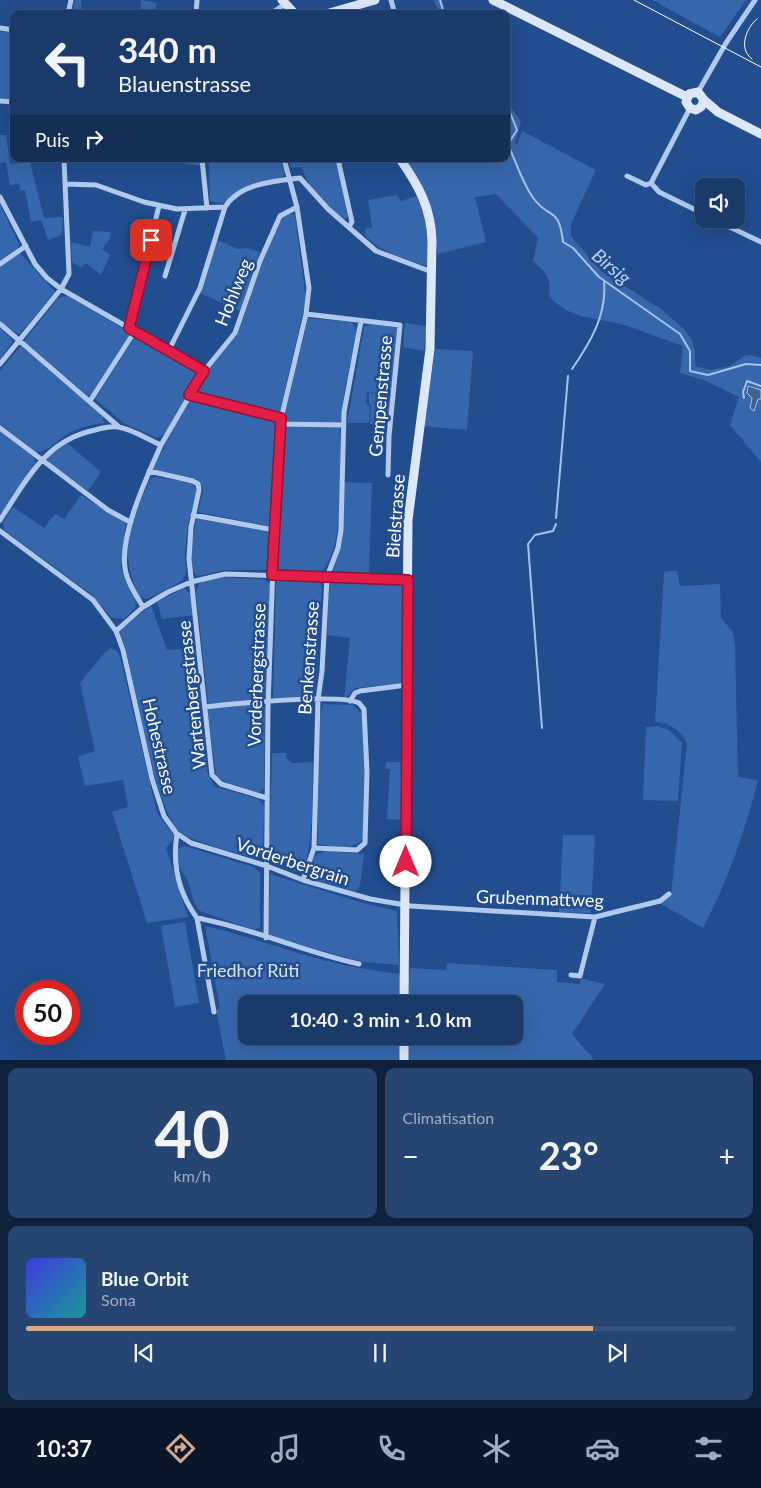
<!DOCTYPE html>
<html lang="fr">
<meta charset="utf-8">
<style>
:root{--surface:#1a3a6a;--page:#274572;--text:#f1f3f6;--muted:#9fadc1;--line:#38547e;--accent:#d6ab8b}
body{margin:0;font-family:Lato,sans-serif;background:var(--page);color:var(--text);height:100vh;display:flex;flex-direction:column;font-size:19px;white-space:nowrap}
*{box-sizing:border-box;margin:0}
p{font-size:16px;color:var(--muted)}
.icon{flex:none;width:28px;height:28px;fill:none;stroke:currentColor;stroke-width:2;stroke-linecap:round;stroke-linejoin:round}
.map{position:relative;height:1060px;overflow:hidden}
.drawer{display:flex;flex-direction:column;gap:8px;padding:8px;background:#0e203a;flex:1}
.drawer>*{flex:none}
.hud{position:absolute;left:10px;top:10px;width:500px;height:152px;border-radius:10px;box-shadow:0 5px 20px #0002,0 0 0 1px var(--line);background:#1a3a6a;color:var(--text);overflow:hidden}
.buttons{position:absolute;left:695px;top:178px;display:grid;gap:10px}
.buttons a{display:grid;place-items:center;width:50px;height:50px;border-radius:10px;background:var(--surface);box-shadow:0 5px 20px #0002,0 0 0 1px var(--line);font-size:25px}
.speed{position:absolute;left:15px;top:980px;display:flex;gap:10px;font-size:25px;font-weight:700;text-align:center}
.speed>*{display:grid;place-content:center;width:65px;height:65px;border-radius:50%;background:var(--surface);box-shadow:0 5px 20px #0002,0 0 0 1px var(--line);line-height:1}
.speed .limit{border:8px solid #d22;background:#fff;color:#111}
.pin{position:absolute;display:grid;place-items:center;width:42px;height:42px;color:#fff;margin:-21px;border-radius:10px;box-shadow:0 2px 8px #0006}
.me{position:absolute;width:55px;margin:-28px;rotate:0deg;stroke-linejoin:round;filter:drop-shadow(0 0 4px #0008)}
.turn{display:flex;align-items:center;gap:18px;height:105px;padding:0 25px;font-size:22px}
.turn .icon{width:65px;height:65px;stroke-width:2.5}
.turn b{display:block;font-size:35px;line-height:42px}
.then{display:flex;align-items:center;height:48px;padding:0 25px;background:#0003;gap:10px;font-size:19px}
.big{font-size:38px;font-weight:700;line-height:1.1}
.drawer .tile{flex:1;display:flex;flex-direction:column;justify-content:center;gap:8px;min-width:0;padding:0 18px;border-radius:10px;background:var(--page)}
.drawer .dial{align-items:center;gap:0}
.dial b{font-size:65px;line-height:1}
.song{display:flex;align-items:center;gap:15px}
.cover{width:60px;height:60px;border-radius:8px;background:linear-gradient(135deg,hsl(240 70% 55%),hsl(180 70% 35%))}
.played{height:5px;border-radius:2px;background:linear-gradient(90deg,var(--accent) 80%,var(--line) 80%)}
.keys{display:flex;justify-content:space-around;direction:ltr}
.heat{display:flex;justify-content:space-between;align-items:center;font-size:28px;direction:ltr}
.drawer .tiles{flex:1;display:grid;gap:8px;grid-template-columns:1fr 1fr}
.tile:last-child{grid-column:span 2}
.trip{position:absolute;left:238px;top:995px;width:285px;height:50px;border-radius:10px;background:var(--surface);box-shadow:0 5px 20px #0002,0 0 0 1px var(--line);font-weight:700;line-height:50px;text-align:center}
.dock{display:flex;height:80px;justify-content:space-around;align-items:center;background:#0a172a;color:var(--muted)}
.dock .icon{width:35px;height:35px}
.dock .active{color:var(--accent)}
.dock b{font-size:22px;color:var(--text)}
.map>svg:first-child{display:block}
</style>
<div class="map">
<svg width="761" height="1061" viewBox="0 0 761 1061">
<rect width="100%" height="100%" fill="#224d8e"/>
<!-- green -->
<path fill="#3666ab" fill-rule="evenodd" d="M75 0H81L82 14H72Z
M141 0 157 3 154 14H140Z
M434 0H442L446 12 449 14H439Z
M652 0H746L720 37Z
M0 31 14 33V100L0 99Z
M506 100 521 122 515 143 517 145 522 131 596 170 571 224V236L601 271 661 309 684 329 692 340 695 351V366L710 370 730 366 744 356 750 355 761 358V462L730 425 739 397 706 381 680 373 683 346C663 340 644 331 624 325 599 318 567 319 549 296 552 280 546 271 533 261L538 238 496 194 475 197 486 242 438 254 430 204 408 164 414 159H506Z
M0 135H6L10 164 30 162 44 218 63 217 62 235 48 240 41 220 31 222 25 190 20 191 19 183 10 186 6 162 0 163Z
M166 159H200V166L166 160Z
M209 159H280L285 172 282 178 256 182 222 204 210 201Z
M287 159H336L348 217 345 219C325 211 309 186 301 167L291 168Z
M397 195 401 201 417 196C429 221 429 238 427 266 405 259 381 253 365 235V229L372 227 368 200Z
M0 204 19 244 18 249 0 261Z
M286 213 295 215 306 299 279 416 192 393 209 368 237 335 261 265 281 219Z
M93 231 111 232 110 239 102 249 110 255 101 275 86 263 81 268 72 262 71 242 90 247Z
M217 240 238 249 247 248 260 252 240 311 200 293Z
M20 253 55 292 20 334H17L0 321V266Z
M67 296 131 333 91 396 87 395 24 341 58 298Z
M308 318 352 322 357 331 345 388 341 423 288 422 284 417Z
M405 323 426 326 424 351 403 347Z
M370 324 398 326 391 394 367 392 366 403 370 407 369 423H347L364 327Z
M0 328 13 341 0 359Z
M139 336 197 369 198 375 165 434 157 438 125 424 95 399 134 338Z
M21 346 103 416 104 423C92 425 80 427 69 433 58 439 49 452 36 452L0 424V371Z
M435 349 473 351 467 430 424 426Z
M369 393 391 396 388 425 370 424 371 406 369 403Z
M195 399 275 421 271 520 268 526 198 512 203 489 197 479 152 470 188 401Z
M281 426 340 427C340 466 347 544 321 573L275 571Z
M0 431 33 457 35 463 0 515Z
M67 443 101 472 88 491 50 464 47 458Z
M155 477 192 483 197 491 188 524 185 554 186 573 182 581 147 599 139 596C117 548 131 524 150 479Z
M344 482 372 483 369 573 332 574 340 547Z
M81 495 126 523 121 568 135 598 136 607 124 619 112 618 91 594 4 530 3 522 13 507 44 528 55 514 64 519Z
M197 518 267 531 271 536 270 566 266 570H226L198 576 192 571C190 553 192 536 197 518Z
M670 571H677L680 586 720 584 721 618 733 632 735 646 738 777 758 780C745 832 728 880 703 928L659 903 671 896 687 744C681 730 670 723 655 722L664 572Z
M213 577 263 579 270 583 266 695 262 700 208 704 196 592 199 584Z
M281 578 318 580 322 586 315 698H273L276 583Z
M329 580 399 583 402 586 401 684 355 688 344 700 350 638 327 635Z
M184 588 190 593 194 615 162 619 157 602Z
M151 605 167 650 197 648 207 771 214 786 258 799 264 806 263 851 253 858C240 854 189 840 181 833 156 813 134 686 126 650L119 631Z
M111 648 117 651 121 660 157 813 174 835 172 841 166 848 188 917 147 923 112 812 128 807 123 780 85 786 78 757 95 751 80 683 104 653Z
M261 704 265 709 264 788 259 793 223 781 216 776 207 708Z
M324 704 353 705 362 714 365 767 363 839C351 853 334 846 318 844 318 820 314 719 324 704Z
M658 726 669 730 682 743 678 801 643 800 646 727Z
M272 753H286L287 759 292 763 313 762C312 796 314 833 305 867L297 872 274 864 269 855Z
M386 762H402L401 820 387 819 390 769H385Z
M563 835H595L591 913 559 912Z
M185 846 254 867 260 873V927L254 930 200 911C187 896 195 883 177 866V849Z
M325 851 364 854 360 886 355 891 313 879 310 869 314 856Z
M270 874 363 903 397 911 399 965 363 962 268 936Z
M185 922 199 1003 175 1007 161 926Z
M205 926C246 935 283 950 323 960 352 967 380 972 409 975L410 968 446 970 447 963 557 970V982L580 984 581 978 605 984 572 1034 594 1060H226L216 1010 220 1008ZM246 1004H514V1036H246Z"/>
<!-- water -->
<path fill="#426190" stroke="#a5c3ed" d="M748 386 761 390V399H758L754 411 750 408 752 398 747 393Z"/>
<g fill="none" stroke-linecap="round" stroke-linejoin="round">
<!-- stream -->
<path stroke="#a5c3ed" stroke-width="2" d="M440 0 444 14
M506 109 509 110 517 130 508 144 509 147C517 164 523 185 534 199 550 220 559 206 563 242L573 248 599 277 680 334 690 351V371L708 375 746 364 761 365
M572 369C590 343 607 315 604 282
M744 398 743 392 747 381 761 386
M556 518 568 376
M542 728 528 544 535 535 553 531 556 524"/>
<!-- minor -->
<path stroke="#b1c9ec" stroke-width="5" d="M391 0 395 14
M68 14 71 0
M196 14 197 0
M270 14 285 4
M0 28 14 30
M698 92 726 43 755 0
M0 101 14 102
M202 159 207 208
M338 159 352 222 349 227
M627 176 646 185 651 183 659 192 704 214
M651 183 690 108
M66 184 96 185 144 202 177 209 225 207C240 183 275 181 300 178L328 209 376 251 432 272
M0 197 35 264 47 278 61 289 204 371
M713 219 761 242
M0 264 26 246
M165 276 185 210
M306 314 400 325 389 436 388 475
M0 324 119 427
M129 328 159 206
M169 350 200 288 225 207
M0 364 61 289 69 274 64 159
M189 395 281 419
M90 401 135 331
M280 424 344 425
M0 428 108 510 130 522
M149 471 193 481 198 484 199 490 191 527 189 559 212 775 221 784 267 798
M193 515 274 530
M0 520C26 481 45 440 95 430 102 428 110 426 118 427 132 429 147 439 161 445L204 371 235 333 260 261 280 216 297 207
M0 531 93 600 116 631 123 650 152 779 164 816 177 834C172 865 178 892 197 918L214 1012
M143 607C136 595 127 582 125 568 120 533 147 477 161 445
M116 631 143 607 168 592 191 582 225 574 408 580
M350 701 355 693 360 691 407 685
M205 707C230 704 341 693 359 703 361 705 362 707 364 709L367 772 365 843 357 850 314 848
M176 833 191 843 267 866 303 880 370 899 411 906 595 917 660 901 669 894
M303 880 314 848 318 700 322 671 327 577 338 548 341 530 344 412 361 321
M197 918C252 928 304 952 359 964
M266 938 268 706 277 453 281 419 306 314 309 288 297 207 284 159
M571 975 580 976 595 917"/>
<!-- secondary -->
<path stroke="#dce8f9" stroke-width="9" d="M282 0 295 14
M493 0 687 97
M326 14 375 0
M704 100 701 107 696 110 690 108 686 102 689 94 698 92 704 100 718 112 761 134
M400 159C419 186 431 208 432 241L430 349 408 520 404 1004
M404 1061V1036"/>
<!-- tram -->
<path stroke="#fff" stroke-width="1" d="M634 0 761 67
M752 59C738 49 746 28 757 19"/>
</g>
<g fill="none" stroke-linecap="round" stroke-linejoin="round">
<!-- route casing -->
<g stroke="#92132f" stroke-width="12">
<path id="route" d="M151 240 129 328 204 371 189 395 281 418 272 575 408 580 406 862"/>
</g>
<!-- route -->
<use href="#route" stroke="#e11d48" stroke-width="9"/>
</g>
<g text-anchor="middle" dominant-baseline="central" stroke-width="5" stroke-linejoin="round" paint-order="stroke">
<!-- street labels -->
<g font-size="18" fill="#fff" stroke="#224d8e">
<text transform="translate(233 292) rotate(-68)">Hohlweg</text>
<text transform="translate(380 396) rotate(-85)">Gempenstrasse</text>
<text transform="translate(395 516) rotate(-86)">Bielstrasse</text>
<text transform="translate(308 658) rotate(-86)">Benkenstrasse</text>
<text transform="translate(256 675) rotate(-88)">Vorderbergstrasse</text>
<text transform="translate(191 695) rotate(-96)">Wartenbergstrasse</text>
<text transform="translate(160 746) rotate(77)">Hohestrasse</text>
<text transform="translate(293 861) rotate(18)">Vorderbergrain</text>
<text transform="translate(540 898) rotate(2)">Grubenmattweg</text>
</g>
<!-- park labels -->
<g font-size="18" fill="#d6e4f9" stroke="#224d8e">
<text x="248" y="970">Friedhof Rüti</text>
</g>
<!-- water labels -->
<g font-size="19" font-style="italic" fill="#bdd3f3" stroke="#224d8e">
<text transform="translate(612 266) rotate(40)">Birsig</text>
</g>
</g>
</svg>
<div class="buttons">
<a><svg class="icon" aria-label="sound" viewBox="0 0 24 24"><path d="M4 9h4l5-4v14l-5-4H4zM17 9q2 3 0 6"/></svg></a>
</div>
<div class="speed"><div class="limit">50</div></div>
<div class="pin" style="left:151px;top:240px;background:#d93025"><svg class="icon" aria-label="arrive" viewBox="0 0 24 24"><path d="M6 21V4h12l-3 4 3 4H6"/></svg></div>
<svg class="me" style="left:406px;top:862px" viewBox="-20 -20 40 40"><circle r="19" fill="#fff"/><path d="M0-13L10 11 0 6-10 11z" fill="#e11d48"/></svg>
<div class="trip">10:40 · 3 min · 1.0 km</div>
<div class="hud">
<div class="turn"><svg class="icon" aria-label="left" viewBox="0 0 24 24"><path d="M17 20v-9H6M10 6l-5 5 5 5"/></svg><div><b>340 m</b>Blauenstrasse</div></div>
<div class="then">Puis<svg class="icon" aria-label="right" viewBox="0 0 24 24"><path d="M7 20v-9h11M14 6l5 5-5 5"/></svg></div>
</div>
</div>
<section class="drawer">
<div class="tiles">
<div class="tile dial"><b>40</b><p>km/h</p></div>
<div class="tile"><p>Climatisation</p>
<div class="heat"><a>−</a><b class="big">23°</b><a>+</a></div>
</div>
<div class="tile">
<div class="song"><i class="cover"></i><div><b>Blue Orbit</b><p>Sona</p></div></div>
<div class="played"></div>
<div class="keys"><svg class="icon" aria-label="previous" viewBox="0 0 24 24"><path d="M18 5L8 12l10 7zM5 5v14"/></svg><svg class="icon" aria-label="pause" viewBox="0 0 24 24"><path d="M8 5v14M16 5v14"/></svg><svg class="icon" aria-label="next" viewBox="0 0 24 24"><path d="M6 5l10 7-10 7zM19 5v14"/></svg></div>
</div>
</div>
</section>
<nav class="dock">
<b>10:37</b>
<svg class="icon active" aria-label="directions" viewBox="0 0 24 24"><path d="M12 3l9 9-9 9-9-9zM9 14v-3h6M13 9l2 2-2 2"/></svg>
<svg class="icon" aria-label="music" viewBox="0 0 24 24"><path d="M9 18V5l10-2v13"/><circle cx="6" cy="18" r="3"/><circle cx="16" cy="16" r="3"/></svg>
<svg class="icon" aria-label="phone" viewBox="0 0 24 24"><path d="M5 4h4l2 5-3 2q2 4 5 5l2-3 5 2v4C11 20 4 13 5 4z"/></svg>
<svg class="icon" aria-label="climate" viewBox="0 0 24 24"><path d="M12 3v18M4 7l16 10M4 17L20 7"/></svg>
<svg class="icon" aria-label="car" viewBox="0 0 24 24"><path d="M5 17H2v-5l4-1 3-4h7l3 4 3 1v5h-3M9 17h6M6 11h13"/><circle cx="7" cy="17" r="2"/><circle cx="17" cy="17" r="2"/></svg>
<svg class="icon" aria-label="filters" viewBox="0 0 24 24"><path d="M4 7h16M4 17h16"/><circle cx="9" cy="7" r="2"/><circle cx="15" cy="17" r="2"/></svg>
</nav>
